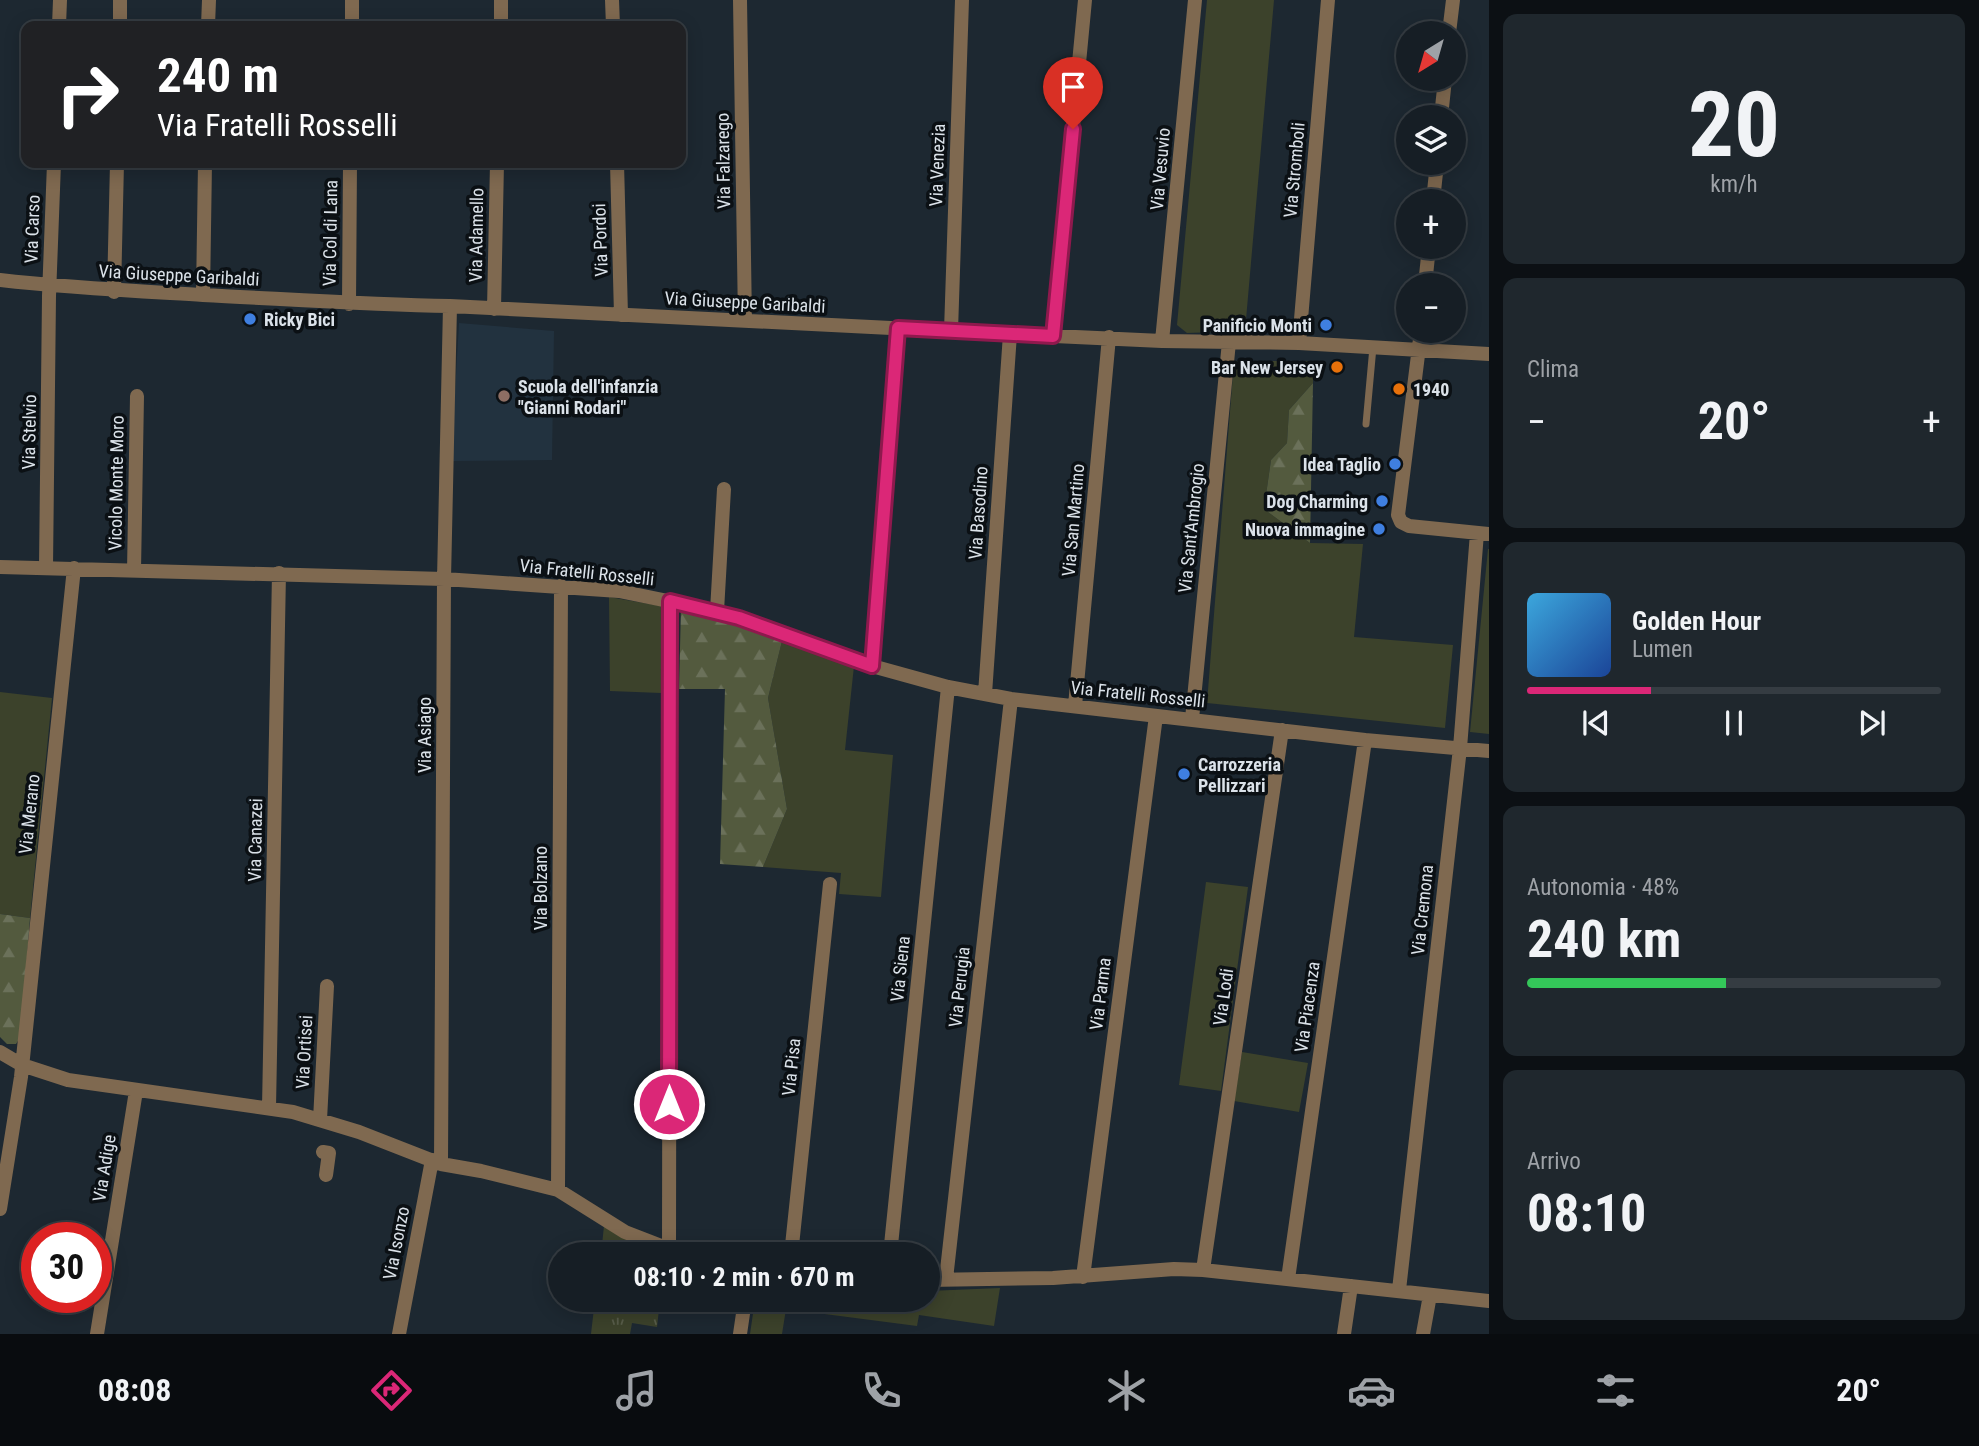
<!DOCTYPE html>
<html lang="it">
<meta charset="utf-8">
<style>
:root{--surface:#161e25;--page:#1f272d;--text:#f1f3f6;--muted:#9ea2a7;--line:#353c42;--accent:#db2777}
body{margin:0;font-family:"Roboto Condensed",sans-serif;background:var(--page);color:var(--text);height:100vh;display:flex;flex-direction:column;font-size:26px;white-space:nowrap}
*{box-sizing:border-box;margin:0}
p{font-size:23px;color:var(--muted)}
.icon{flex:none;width:38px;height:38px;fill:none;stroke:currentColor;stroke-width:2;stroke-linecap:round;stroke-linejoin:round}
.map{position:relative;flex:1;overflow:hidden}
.drawer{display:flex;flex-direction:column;gap:14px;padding:14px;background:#0c1014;width:490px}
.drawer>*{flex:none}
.top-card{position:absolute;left:21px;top:21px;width:665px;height:147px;border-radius:14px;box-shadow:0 4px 18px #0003,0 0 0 2px var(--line);background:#202124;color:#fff;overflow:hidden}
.needle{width:46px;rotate:217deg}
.tools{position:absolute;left:1396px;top:21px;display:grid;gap:14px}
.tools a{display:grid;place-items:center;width:70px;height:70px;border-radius:50%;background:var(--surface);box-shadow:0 4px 18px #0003,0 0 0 2px var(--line);font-size:35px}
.speed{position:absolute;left:21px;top:1222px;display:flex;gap:14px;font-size:35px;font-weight:700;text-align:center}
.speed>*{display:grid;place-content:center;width:91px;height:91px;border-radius:50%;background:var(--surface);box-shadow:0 4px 18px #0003,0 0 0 2px var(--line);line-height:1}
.speed .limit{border:10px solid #d22;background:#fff;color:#111}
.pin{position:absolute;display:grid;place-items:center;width:60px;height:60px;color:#fff;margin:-72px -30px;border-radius:50% 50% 50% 0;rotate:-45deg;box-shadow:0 0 7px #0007}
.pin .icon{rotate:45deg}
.me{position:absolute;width:77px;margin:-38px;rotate:0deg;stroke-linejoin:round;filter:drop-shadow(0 0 5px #0008)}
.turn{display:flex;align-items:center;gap:24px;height:147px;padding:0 21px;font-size:32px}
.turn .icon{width:91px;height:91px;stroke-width:2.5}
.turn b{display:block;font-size:49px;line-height:60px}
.big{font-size:52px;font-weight:700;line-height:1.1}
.drawer .tile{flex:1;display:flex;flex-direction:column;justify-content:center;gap:10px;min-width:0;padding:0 24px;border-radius:14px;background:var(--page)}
.drawer .dial{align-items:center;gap:0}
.dial b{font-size:91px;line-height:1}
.song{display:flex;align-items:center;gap:21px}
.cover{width:84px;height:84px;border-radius:10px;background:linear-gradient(135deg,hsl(200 70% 55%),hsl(220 70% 35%))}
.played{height:7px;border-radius:4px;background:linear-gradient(90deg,var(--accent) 30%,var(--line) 30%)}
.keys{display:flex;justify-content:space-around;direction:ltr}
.heat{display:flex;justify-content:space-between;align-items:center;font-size:38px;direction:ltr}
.charge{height:10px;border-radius:5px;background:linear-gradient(90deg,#34c759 48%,var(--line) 0)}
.trip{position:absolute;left:548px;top:1242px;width:392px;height:70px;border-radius:35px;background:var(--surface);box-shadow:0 4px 18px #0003,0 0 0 2px var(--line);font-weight:700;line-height:70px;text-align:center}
.menu{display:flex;height:112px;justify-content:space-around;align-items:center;background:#090c0f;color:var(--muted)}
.menu .icon{width:49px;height:49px}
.menu .on{color:var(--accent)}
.menu b{font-size:32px;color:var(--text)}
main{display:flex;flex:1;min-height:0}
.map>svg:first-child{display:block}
</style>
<main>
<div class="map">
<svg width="1489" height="1334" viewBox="0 0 1489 1334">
<defs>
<pattern id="forest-firs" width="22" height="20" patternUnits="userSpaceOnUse" patternTransform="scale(1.75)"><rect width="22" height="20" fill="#535a3e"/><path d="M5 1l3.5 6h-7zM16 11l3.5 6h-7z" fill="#6b715a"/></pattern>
<pattern id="park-tufts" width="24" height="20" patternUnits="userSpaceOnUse" patternTransform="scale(1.75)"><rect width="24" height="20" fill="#3c422b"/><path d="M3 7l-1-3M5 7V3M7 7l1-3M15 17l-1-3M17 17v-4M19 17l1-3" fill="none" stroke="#585d4a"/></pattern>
</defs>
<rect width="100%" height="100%" fill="#1d2831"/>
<!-- built -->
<path fill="#22323f" d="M459 323 554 331 552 460 451 461Z"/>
<!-- grass -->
<path fill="#3c422b" d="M1207 0H1274L1245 331 1187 333 1177 325Z
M1234 361H1314L1313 383 1289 410 1287 443 1271 460 1264 509 1310 543 1363 544 1354 637 1453 645 1445 728 1207 703Z
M1488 549H1489V734L1470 732Z
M609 597 661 606V693L610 691Z
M782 641 854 666 845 750 893 755 881 897 839 894 841 873 763 867 787 809 768 698Z
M0 692 52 698 30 918 0 914Z
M1206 882 1248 887 1221 1091 1179 1085Z
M1242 1052 1308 1063 1299 1112 1234 1101Z
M1000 1288 994 1326 919 1315 917 1326 786 1309 782 1334H750L755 1300H928V1291Z"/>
<!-- forest -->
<path fill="url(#forest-firs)" d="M1313 383 1310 543 1264 509 1271 460 1287 443 1289 410Z
M681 608 719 617 782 641 768 698 787 809 763 867 720 864 725 689H679Z
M0 914 30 918 21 1036 16 1044H7L0 1037Z"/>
<!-- park -->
<path fill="url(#park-tufts)" d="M604 1226 632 1242 663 1255H601Z
M595 1300H660L657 1327 632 1323 630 1334H591Z"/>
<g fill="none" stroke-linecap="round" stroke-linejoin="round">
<!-- lane -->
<path stroke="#7f6950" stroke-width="7" d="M1366 424 1373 347"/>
<!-- street -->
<path stroke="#7f6950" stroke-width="14" d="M612 0 613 26
M740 0 745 321
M59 26 60 0
M120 26V0
M208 26 209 0
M352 26V0
M501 26V0
M1449 33 1453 0
M1441 117 1445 79
M617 163 621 315
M1433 201 1437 163
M0 280C68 288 135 291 203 295 286 299 367 305 450 306L1010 334 1162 341 1299 343 1489 354
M1425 285 1429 247
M114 292 117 163
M203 295 205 163
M349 304 350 163
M494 309 497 163
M951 331 962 0
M1421 331 1398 515 1401 522 1409 526 1489 534
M1053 336 1085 0
M1162 341 1195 0
M1299 343 1328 0
M0 567 444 579 619 591 717 611 872 666 948 687 1011 699 1365 740 1489 751
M46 568 49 296 54 163
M134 571 137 396
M717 611 724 489
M872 666 898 328
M985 694 1010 334
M1075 706 1109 337
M1192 719 1229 342
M0 1052 22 1065 68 1080 293 1112 359 1132 441 1164 481 1171 558 1190 625 1232 669 1249 695 1255
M269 1108 279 573
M320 1120 327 986
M323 1152 329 1153 326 1175
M441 1164 444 579 450 306
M558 1190 561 586
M0 1209 21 1077 74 568
M669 1249 670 601
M791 1255 830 884
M890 1255 948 687
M1203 1270 1282 730
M1083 1277 1156 716
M946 1279 1011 699
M1288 1279 1365 740
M928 1280 1053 1278 1174 1269 1203 1270 1489 1301
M1399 1290 1460 748 1477 533
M97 1334 136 1091
M399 1334 432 1160
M740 1334 745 1300
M1344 1334 1351 1286
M1423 1334 1430 1295"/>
</g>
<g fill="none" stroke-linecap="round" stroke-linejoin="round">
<!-- route casing -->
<g stroke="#8e194d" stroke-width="18">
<path id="route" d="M669 1104 670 601 739 618 872 666 898 328 1053 336 1073 129"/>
</g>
<!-- route -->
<use href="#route" stroke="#db2777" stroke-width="12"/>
</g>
<!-- markers -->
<g fill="#3f7fe0" stroke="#0b1014" stroke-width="2.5">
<circle cx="250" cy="319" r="7"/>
<circle cx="1326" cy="325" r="7"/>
<circle cx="1395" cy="464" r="7"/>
<circle cx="1382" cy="501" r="7"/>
<circle cx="1379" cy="529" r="7"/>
<circle cx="1184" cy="774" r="7"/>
</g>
<g fill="#e8710a" stroke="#0b1014" stroke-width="2.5">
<circle cx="1337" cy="367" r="7"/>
<circle cx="1399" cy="389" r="7"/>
</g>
<circle fill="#8d6e63" stroke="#0b1014" stroke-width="2.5" cx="504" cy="396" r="7"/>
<g text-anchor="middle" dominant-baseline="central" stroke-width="7" stroke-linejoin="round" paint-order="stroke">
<!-- street labels -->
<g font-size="18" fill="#dbe2e9" stroke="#0b1014">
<text transform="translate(723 161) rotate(-91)">Via Falzarego</text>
<text transform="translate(937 165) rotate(-88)">Via Venezia</text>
<text transform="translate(1160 169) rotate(-85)">Via Vesuvio</text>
<text transform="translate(1294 170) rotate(-85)">Via Stromboli</text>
<text transform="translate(32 229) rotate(-88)">Via Carso</text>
<text transform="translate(330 233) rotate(-89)">Via Col di Lana</text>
<text transform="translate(476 235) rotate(-89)">Via Adamello</text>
<text transform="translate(600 240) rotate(-92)">Via Pordoi</text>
<text transform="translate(179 275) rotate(3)">Via Giuseppe Garibaldi</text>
<text transform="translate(745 302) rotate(3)">Via Giuseppe Garibaldi</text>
<text transform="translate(29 432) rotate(-89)">Via Stelvio</text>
<text transform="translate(116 483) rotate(-89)">Vicolo Monte Moro</text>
<text transform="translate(978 513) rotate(-86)">Via Basodino</text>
<text transform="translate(1073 520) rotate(-85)">Via San Martino</text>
<text transform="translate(1191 528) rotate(-84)">Via Sant'Ambrogio</text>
<text transform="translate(587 572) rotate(6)">Via Fratelli Rosselli</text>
<text transform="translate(1138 694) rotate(6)">Via Fratelli Rosselli</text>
<text transform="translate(424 735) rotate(-90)">Via Asiago</text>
<text transform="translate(29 814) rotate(-84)">Via Merano</text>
<text transform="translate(255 840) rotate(-89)">Via Canazei</text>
<text transform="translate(540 888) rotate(-90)">Via Bolzano</text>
<text transform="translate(1422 910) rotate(-84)">Via Cremona</text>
<text transform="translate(900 969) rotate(-84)">Via Siena</text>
<text transform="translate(959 987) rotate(-84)">Via Perugia</text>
<text transform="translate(1100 994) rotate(-83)">Via Parma</text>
<text transform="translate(1223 997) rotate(-82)">Via Lodi</text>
<text transform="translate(1307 1007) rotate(-82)">Via Piacenza</text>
<text transform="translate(304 1052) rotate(-87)">Via Ortisei</text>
<text transform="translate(791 1067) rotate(-84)">Via Pisa</text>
<text transform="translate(104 1168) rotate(-81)">Via Adige</text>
<text transform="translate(396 1243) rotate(-79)">Via Isonzo</text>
</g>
<!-- poi labels -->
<g font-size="18" font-weight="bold" fill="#dbe2e9" stroke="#0b1014" text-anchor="end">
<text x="264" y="319" text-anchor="start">Ricky Bici</text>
<text x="1312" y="325">Panificio Monti</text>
<text x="1323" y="367">Bar New Jersey</text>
<text x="518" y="386" text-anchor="start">Scuola dell'infanzia<tspan x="518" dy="21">"Gianni Rodari"</tspan></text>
<text x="1413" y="389" text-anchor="start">1940</text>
<text x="1381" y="464">Idea Taglio</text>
<text x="1368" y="501">Dog Charming</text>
<text x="1365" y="529">Nuova immagine</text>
<text x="1198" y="764" text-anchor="start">Carrozzeria<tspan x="1198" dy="21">Pellizzari</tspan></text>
</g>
</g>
</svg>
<div class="tools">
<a><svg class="needle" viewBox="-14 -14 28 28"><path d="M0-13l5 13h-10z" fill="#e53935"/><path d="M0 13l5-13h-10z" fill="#9ea2a7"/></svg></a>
<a><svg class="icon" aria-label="layers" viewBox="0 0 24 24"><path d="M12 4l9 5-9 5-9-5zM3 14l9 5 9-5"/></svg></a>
<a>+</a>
<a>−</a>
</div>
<div class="speed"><div class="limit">30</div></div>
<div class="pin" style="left:1073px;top:129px;background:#d93025"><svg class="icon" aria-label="arrive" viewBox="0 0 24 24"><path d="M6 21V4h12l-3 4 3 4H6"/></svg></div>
<svg class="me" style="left:669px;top:1104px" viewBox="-20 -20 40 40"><circle r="17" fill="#db2777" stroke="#fff" stroke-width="3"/><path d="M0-11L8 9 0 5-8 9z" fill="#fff"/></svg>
<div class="trip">08:10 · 2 min · 670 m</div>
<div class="top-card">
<div class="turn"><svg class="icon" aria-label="right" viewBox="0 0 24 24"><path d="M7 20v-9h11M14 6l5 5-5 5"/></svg><div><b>240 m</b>Via Fratelli Rosselli</div></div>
</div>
</div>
<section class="drawer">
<div class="tile dial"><b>20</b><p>km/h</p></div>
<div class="tile"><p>Clima</p>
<div class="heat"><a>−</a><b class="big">20°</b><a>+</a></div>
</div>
<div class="tile">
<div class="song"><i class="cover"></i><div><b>Golden Hour</b><p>Lumen</p></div></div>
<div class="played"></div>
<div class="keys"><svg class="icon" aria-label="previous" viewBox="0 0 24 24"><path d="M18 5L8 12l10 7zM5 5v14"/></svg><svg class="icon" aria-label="pause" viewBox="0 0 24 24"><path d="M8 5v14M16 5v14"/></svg><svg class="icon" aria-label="next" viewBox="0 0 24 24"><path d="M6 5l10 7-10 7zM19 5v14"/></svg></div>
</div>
<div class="tile"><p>Autonomia · 48%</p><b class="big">240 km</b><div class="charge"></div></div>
<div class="tile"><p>Arrivo</p><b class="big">08:10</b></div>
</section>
</main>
<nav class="menu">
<b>08:08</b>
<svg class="icon on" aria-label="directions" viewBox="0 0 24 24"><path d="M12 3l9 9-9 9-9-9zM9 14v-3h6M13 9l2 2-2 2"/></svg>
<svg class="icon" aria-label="music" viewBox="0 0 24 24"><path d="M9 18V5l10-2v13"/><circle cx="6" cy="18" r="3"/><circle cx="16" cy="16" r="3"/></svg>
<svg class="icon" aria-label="phone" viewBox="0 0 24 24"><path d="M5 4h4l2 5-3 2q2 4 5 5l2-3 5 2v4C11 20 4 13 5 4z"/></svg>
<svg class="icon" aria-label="climate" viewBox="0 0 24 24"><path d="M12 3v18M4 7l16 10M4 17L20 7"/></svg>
<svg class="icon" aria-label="car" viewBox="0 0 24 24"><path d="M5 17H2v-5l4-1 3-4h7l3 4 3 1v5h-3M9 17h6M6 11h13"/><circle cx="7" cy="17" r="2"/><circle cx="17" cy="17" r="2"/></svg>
<svg class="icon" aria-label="filters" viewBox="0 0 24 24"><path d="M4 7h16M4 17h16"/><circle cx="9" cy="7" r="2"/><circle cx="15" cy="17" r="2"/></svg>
<b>20°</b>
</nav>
